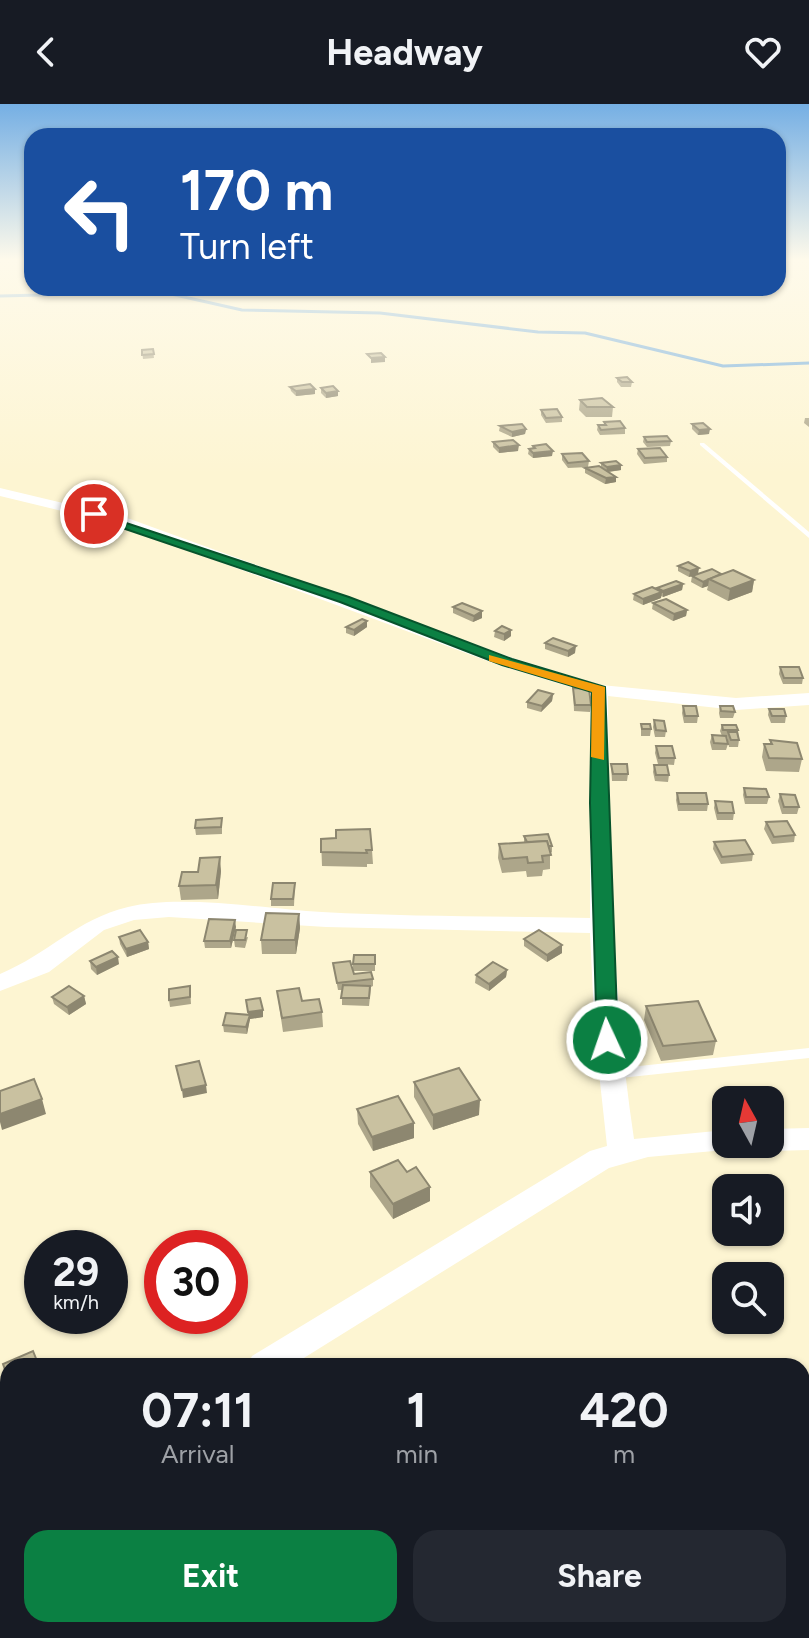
<!DOCTYPE html>
<style>
body{margin:0;font-family:Figtree,sans-serif;background:#242831;color:#f1f3f6;height:100vh;display:flex;flex-direction:column;font-size:30px;white-space:nowrap}
*{box-sizing:border-box;margin:0}
p{font-size:26px;color:#9ea1a6}
.icon{flex:none;width:44px;height:44px;fill:none;stroke:currentColor;stroke-width:2;stroke-linecap:round;stroke-linejoin:round}
.map{position:relative;flex:1;overflow:hidden}
.details{position:absolute;left:0px;top:1254px;width:810px;height:280px;display:flex;flex-direction:column;background:#171b24;border-radius:24px 24px 0 0;box-shadow:0 2px 6px #0004}
.details>*{flex:none}
.guide{position:absolute;left:24px;top:24px;width:762px;height:168px;border-radius:24px;box-shadow:0 2px 6px #0004;background:#1a4fa0;color:#fff;overflow:hidden}
.needle{width:52px;rotate:352deg}
.tools{position:absolute;left:712px;top:982px;display:grid;gap:16px}
.tools a{display:grid;place-items:center;width:72px;height:72px;border-radius:16px;background:#171b24;box-shadow:0 2px 6px #0004;font-size:40px}
.speed{position:absolute;left:24px;top:1126px;display:flex;gap:16px;font-size:40px;font-weight:700;text-align:center}
.speed>*{display:grid;place-content:center;width:104px;height:104px;border-radius:50%;background:#171b24;box-shadow:0 2px 6px #0004;line-height:1}
.speed small{font-size:20px;font-weight:400}
.speed .limit{border:12px solid #d22;background:#fff;color:#111}
.pin{position:absolute;display:grid;place-items:center;width:68px;height:68px;color:#fff;margin:-34px;border:4px solid #fff;border-radius:50%;box-shadow:0 2px 8px #0007}
.me{position:absolute;width:88px;margin:-44px;rotate:357deg;stroke-linejoin:round;filter:drop-shadow(0 0 6px #0008)}
.turn{display:flex;align-items:center;gap:28px;height:168px;padding:0 24px;font-size:36px}
.turn .icon{width:104px;height:104px;stroke-width:2.5}
.turn b{display:block;font-size:56px;line-height:68px}
.eta{display:flex;justify-content:space-evenly;align-items:center;height:136px;text-align:center}
.eta b{font-size:48px;font-weight:700;line-height:56px}
.primary-button{display:flex;gap:16px;margin-top:auto;padding:16px 24px}
.primary-button a{flex:1;height:92px;border-radius:24px;background:#0b8043;color:#fff;font-size:32px;font-weight:700;line-height:92px;text-align:center}
.primary-button a+a{background:#242831;color:#f1f3f6}
header{display:flex;justify-content:space-between;align-items:center;height:104px;padding:0 24px;background:#171b24;font-size:36px;font-weight:700}
.map>svg:first-child{display:block}
.lines{fill:none;stroke-linecap:round;stroke-linejoin:round}
.stream{stroke:#68a7de;stroke-width:3}
.service{fill:#fff;fill-rule:evenodd}
.minor{fill:#fff;fill-rule:evenodd}
.wall{fill:#ada68a}
.shaded-wall{fill:#8d8770}
.building{fill:#c9c1a0;stroke:#8d8770;stroke-width:2}
.route{fill:#0b8043;stroke:#07532c;stroke-width:2}
.slow{fill:#f59e0b}
</style>
<header><svg class="icon" aria-label="back" viewBox="0 0 24 24"><path d="M15 5l-7 7 7 7"/></svg>Headway<svg class="icon" aria-label="heart" viewBox="0 0 24 24"><path d="M12 20l-8-8c-3-5 5-10 8-4 3-6 11-1 8 4z"/></svg></header>
<div class="map">
<svg width="809" height="1534" viewBox="0 0 809 1534">
<rect width="100%" height="100%" fill="#fdf5d2"/>
<g class="lines">
<polyline class="stream" points="0,192 162,188 242,206 380,209 538,228 585,229 723,262 809,259"/>
<g class="service">
<polygon points="700,339 704,339 809,428 809,434 700,341"/>
<polygon points="809,944 809,954 611,975 606,973 604,970 606,967 611,965"/>
</g>
<g class="minor">
<path d="M0,384L130,415L513,554L601,581L736,594L809,589V601L736,606L608,592C609,741 612,888 634,1035L726,1026V1040H738L736,1045L648,1053L609,1064L291,1262H247L252,1252L590,1047L607,1042L595,932L590,829L326,823L169,813L134,816L104,826L49,868L0,887V870C48,850 77,815 128,803C180,790 266,805 322,808C411,813 501,812 590,814V589L501,562L120,421L0,392Z"/>
<polygon points="809,1024 809,1046 770,1047 758,1040 770,1040 770,1025"/>
<polygon points="8,1398 8,1435 0,1439 0,1402"/>
</g>
</g>
<g class="wall">
<polygon points="153,245 154,254 143,255 142,246"/>
<polygon points="617,274 632,278 631,283 621,283 617,278"/>
<polygon points="290,283 315,285 315,290 296,292 291,287"/>
<polygon points="321,284 338,292 326,294 321,289"/>
<polygon points="580,296 613,303 612,313 586,313 579,306"/>
<polygon points="541,306 562,313 562,318 546,319 541,311"/>
<polygon points="805,314 809,314 809,323 804,319"/>
<polygon points="604,318 625,324 625,330 600,331 597,326 598,321 604,321"/>
<polygon points="692,320 709,330 698,331 692,325"/>
<polygon points="500,322 526,325 525,330 512,333 499,327"/>
<polygon points="644,333 671,337 670,342 647,343 643,338"/>
<polygon points="493,338 518,347 499,349 493,343"/>
<polygon points="533,342 552,352 533,354 528,350 529,345 532,344"/>
<polygon points="638,345 667,353 667,358 644,360 637,350"/>
<polygon points="562,350 589,357 588,363 568,364 562,356"/>
<polygon points="601,359 621,361 621,366 609,368 616,378 605,380 585,369 585,364 601,364"/>
<polygon points="678,462 698,470 689,473 678,467"/>
<polygon points="721,470 754,476 752,488 728,497 707,486 708,482 702,484 691,478 692,472"/>
<polygon points="683,480 682,486 663,493 661,492 661,494 643,501 633,496 634,490 656,486 657,484"/>
<polygon points="653,499 687,506 686,512 673,517 652,505"/>
<polygon points="453,503 482,507 482,514 473,518 453,509"/>
<polygon points="346,523 367,523 354,532 346,529"/>
<polygon points="511,526 511,532 504,537 494,533 495,527"/>
<polygon points="545,539 575,549 568,553 545,545"/>
<polygon points="780,563 803,574 802,580 783,580 779,570"/>
<polygon points="573,584 591,601 590,608 574,607"/>
<polygon points="553,590 552,597 541,608 527,604 527,598"/>
<polygon points="683,602 698,612 697,619 684,619 682,609"/>
<polygon points="720,602 735,608 733,614 720,614 719,609"/>
<polygon points="769,605 786,612 785,619 771,619 768,611"/>
<polygon points="654,616 666,627 665,633 655,633 653,623"/>
<polygon points="641,620 651,625 650,632 641,632"/>
<polygon points="722,621 738,626 739,636 738,643 729,643 727,632 726,632 728,640 726,646 712,646 710,638 712,631 722,632 720,627"/>
<polygon points="770,636 802,655 799,668 766,667 762,653 764,640 770,640"/>
<polygon points="656,642 675,654 674,661 658,660 655,649"/>
<polygon points="611,660 628,670 627,677 612,677"/>
<polygon points="654,661 669,671 668,678 655,677 653,668"/>
<polygon points="744,684 769,693 767,700 745,700 743,691"/>
<polygon points="677,689 708,700 707,707 678,707 676,696"/>
<polygon points="780,690 799,703 797,710 782,710 778,697"/>
<polygon points="715,697 734,709 733,716 717,716 714,704"/>
<polygon points="222,714 222,730 196,731 195,724"/>
<polygon points="766,718 795,731 794,738 772,740 764,725"/>
<polygon points="524,732 552,742 552,748 550,749 550,765 543,766 542,772 527,773 526,767 502,769 498,754 499,740 524,738"/>
<polygon points="321,735 372,746 373,760 367,760 367,763 322,762"/>
<polygon points="714,738 753,750 752,757 721,760 713,745"/>
<polygon points="221,767 218,795 181,796 179,782 198,768"/>
<polygon points="295,779 294,802 271,802 271,795"/>
<polygon points="299,810 300,824 296,850 262,850 261,836"/>
<polygon points="236,823 231,844 205,844 204,837"/>
<polygon points="119,833 148,838 149,845 127,853 120,840"/>
<polygon points="248,833 245,844 235,843 234,836"/>
<polygon points="524,835 562,849 547,858 524,842"/>
<polygon points="375,851 375,867 353,867 353,860"/>
<polygon points="90,857 119,860 97,871 91,865"/>
<polygon points="333,859 354,870 373,875 373,882 371,883 369,902 342,901 342,886 338,886"/>
<polygon points="507,866 506,873 489,887 475,879 476,871"/>
<polygon points="190,882 191,900 170,903 169,896"/>
<polygon points="277,887 322,908 323,923 283,928"/>
<polygon points="84,892 86,900 69,911 54,900 52,893"/>
<polygon points="246,896 263,913 250,915 247,930 224,928 223,921 248,911"/>
<polygon points="646,902 716,937 713,951 661,957 644,916"/>
<polygon points="414,978 479,1011 433,1026 414,993"/>
<polygon points="357,1005 414,1019 414,1034 373,1047 358,1020"/>
<polygon points="370,1068 430,1097 393,1115 370,1083"/>
</g>
<g class="shaded-wall">
<polygon points="385,253 385,258 371,259 371,254"/>
<polygon points="315,285 315,290 296,292 296,287"/>
<polygon points="338,287 338,292 326,294 326,289"/>
<polygon points="526,325 525,330 512,333 512,328"/>
<polygon points="710,325 709,330 698,331 699,326"/>
<polygon points="519,341 518,347 499,349 499,344"/>
<polygon points="553,347 552,352 533,354 533,349"/>
<polygon points="621,361 621,366 606,368 607,363"/>
<polygon points="616,373 616,378 605,380 606,374"/>
<polygon points="699,464 698,470 689,473 690,467"/>
<polygon points="709,476 708,482 702,484 703,478"/>
<polygon points="754,476 752,488 728,497 730,485"/>
<polygon points="683,480 682,486 663,493 663,487"/>
<polygon points="662,488 661,494 643,501 643,495"/>
<polygon points="687,506 686,512 673,517 674,510"/>
<polygon points="482,507 482,514 473,518 474,512"/>
<polygon points="367,517 367,523 354,532 354,526"/>
<polygon points="511,526 511,532 504,537 504,530"/>
<polygon points="576,542 575,549 568,553 568,547"/>
<polygon points="553,590 552,597 541,608 542,602"/>
<polygon points="220,753 221,767 218,795 216,781"/>
<polygon points="299,810 300,824 296,850 295,836"/>
<polygon points="235,816 236,823 231,844 230,837"/>
<polygon points="148,838 149,845 127,853 126,845"/>
<polygon points="562,841 562,849 547,858 547,851"/>
<polygon points="118,853 119,860 97,871 96,863"/>
<polygon points="507,866 506,873 489,887 489,880"/>
<polygon points="84,892 86,900 69,911 67,903"/>
<polygon points="263,906 263,913 250,915 247,930 246,923 249,913 248,908"/>
<polygon points="206,981 207,989 183,994 182,986"/>
<polygon points="42,995 46,1010 2,1026 0,1018 0,1010"/>
<polygon points="480,996 479,1011 433,1026 433,1011"/>
<polygon points="414,1019 414,1034 373,1047 372,1033"/>
<polygon points="430,1083 430,1097 393,1115 393,1100"/>
</g>
<g class="building">
<polygon points="153,245 154,250 142,251 142,246"/>
<polygon points="381,249 385,253 371,254 367,250"/>
<polygon points="627,273 632,278 622,278 617,274"/>
<polygon points="310,280 315,285 296,287 290,283"/>
<polygon points="333,282 338,287 326,289 321,284"/>
<polygon points="602,294 613,303 587,303 580,296"/>
<polygon points="557,305 562,313 546,314 541,306"/>
<polygon points="620,317 625,324 601,326 598,321 606,321 604,318"/>
<polygon points="703,319 710,325 699,326 692,320"/>
<polygon points="522,320 526,325 512,328 500,322"/>
<polygon points="667,332 671,337 647,338 644,333"/>
<polygon points="513,336 519,341 499,344 493,338"/>
<polygon points="546,340 553,347 533,349 529,345 535,344 533,342"/>
<polygon points="660,344 667,353 645,354 638,345"/>
<polygon points="582,349 589,357 568,359 562,350"/>
<polygon points="616,357 621,361 607,363 601,359"/>
<polygon points="599,362 616,373 606,374 585,364"/>
<polygon points="688,458 699,464 690,467 678,462"/>
<polygon points="712,465 721,470 703,478 692,472"/>
<polygon points="733,466 754,476 730,485 709,475"/>
<polygon points="676,477 683,480 663,487 657,484"/>
<polygon points="652,483 662,488 643,495 634,490"/>
<polygon points="666,495 687,506 674,510 653,499"/>
<polygon points="462,499 482,507 474,512 453,503"/>
<polygon points="362,515 367,517 354,526 346,523"/>
<polygon points="502,522 511,526 504,530 495,527"/>
<polygon points="553,534 576,542 568,547 545,539"/>
<polygon points="780,563 799,563 803,574 784,574"/>
<polygon points="573,584 589,585 591,601 575,601"/>
<polygon points="538,586 553,590 542,602 527,598"/>
<polygon points="683,602 696,602 698,612 685,612"/>
<polygon points="720,602 733,602 735,608 721,607"/>
<polygon points="769,605 784,605 786,612 772,612"/>
<polygon points="654,616 664,617 666,627 656,626"/>
<polygon points="641,620 650,620 651,625 642,625"/>
<polygon points="722,621 736,621 738,626 723,626"/>
<polygon points="728,628 737,628 739,636 731,636"/>
<polygon points="712,631 726,632 728,640 714,639"/>
<polygon points="770,636 797,639 802,655 769,654 764,640 772,640"/>
<polygon points="656,642 672,642 675,654 659,654"/>
<polygon points="611,660 627,660 628,670 613,670"/>
<polygon points="654,661 667,661 669,671 656,671"/>
<polygon points="744,684 766,685 769,693 746,693"/>
<polygon points="677,689 706,689 708,700 679,700"/>
<polygon points="780,690 795,691 799,703 784,703"/>
<polygon points="715,697 732,698 734,709 718,709"/>
<polygon points="222,714 221,723 195,724 196,716"/>
<polygon points="787,717 795,731 774,733 766,718"/>
<polygon points="370,725 372,746 366,746 367,749 321,748 321,735 336,734 336,726"/>
<polygon points="548,730 552,742 548,742 547,737 527,738 524,732"/>
<polygon points="745,736 753,750 722,753 714,738"/>
<polygon points="547,737 551,751 542,752 543,758 528,759 527,753 503,755 499,740"/>
<polygon points="220,753 216,781 179,782 182,768 198,768 200,754"/>
<polygon points="273,779 295,779 293,795 271,795"/>
<polygon points="266,809 299,810 295,836 261,836"/>
<polygon points="209,815 235,816 230,837 204,837"/>
<polygon points="140,826 148,838 126,845 119,833"/>
<polygon points="236,826 247,826 245,836 234,836"/>
<polygon points="539,826 562,841 547,851 524,835"/>
<polygon points="112,847 118,853 96,863 90,857"/>
<polygon points="354,851 375,851 375,860 353,860"/>
<polygon points="350,857 354,870 371,868 373,875 337,879 333,859"/>
<polygon points="493,858 507,866 489,880 476,871"/>
<polygon points="343,881 370,882 369,894 341,894"/>
<polygon points="69,882 84,892 67,903 52,893"/>
<polygon points="190,882 190,893 169,896 169,885"/>
<polygon points="299,884 302,897 319,895 322,908 282,914 277,887"/>
<polygon points="260,894 263,906 248,908 246,896"/>
<polygon points="698,897 716,937 663,942 646,902"/>
<polygon points="226,909 250,911 246,923 223,921"/>
<polygon points="199,957 206,981 182,986 176,962"/>
<polygon points="459,964 480,996 433,1011 414,978"/>
<polygon points="34,975 42,995 0,1010 0,987"/>
<polygon points="398,992 414,1019 372,1033 357,1005"/>
<polygon points="398,1056 407,1068 416,1063 430,1083 393,1100 370,1068"/>
<polygon points="33,1247 39,1262 8,1262 8,1274 3,1260"/>
</g>
<linearGradient id="sky" x2="0" y2="1"><stop stop-color="#75afe4"/><stop offset="0.42" stop-color="#fefaeb"/><stop offset="1" stop-color="#fefaeb" stop-opacity="0"/></linearGradient>
<rect width="809" height="370" fill="url(#sky)"/>
<polygon class="route" points="90,407 349,493 512,555 605,583 618,936 615,941 607,943 597,936 590,699 592,588 502,561 340,498 90,413"/>
<polygon class="slow" points="489,551 605,583 604,656 591,653 592,588 489,557"/>
</svg>
<div class="tools">
<a><svg class="needle" viewBox="-14 -14 28 28"><path d="M0-13l5 13h-10z" fill="#e53935"/><path d="M0 13l5-13h-10z" fill="#9ea1a6"/></svg></a>
<a><svg class="icon" aria-label="sound" viewBox="0 0 24 24"><path d="M4 9h4l5-4v14l-5-4H4zM17 9q2 3 0 6"/></svg></a>
<a><svg class="icon" aria-label="search" viewBox="0 0 24 24"><circle cx="10" cy="10" r="6"/><path d="M15 15l6 6"/></svg></a>
</div>
<div class="speed"><div>29<small>km/h</small></div><div class="limit">30</div></div>
<div class="pin" style="left:94px;top:410px;background:#d93025"><svg class="icon" aria-label="arrive" viewBox="0 0 24 24"><path d="M6 21V4h12l-3 4 3 4H6"/></svg></div>
<svg class="me" style="left:607px;top:936px" viewBox="-20 -20 40 40"><circle r="17" fill="#0b8043" stroke="#fff" stroke-width="3"/><path d="M0-11L8 9 0 5-8 9z" fill="#fff"/></svg>
<div class="guide">
<div class="turn"><svg class="icon" aria-label="left" viewBox="0 0 24 24"><path d="M17 20v-9H6M10 6l-5 5 5 5"/></svg><div><b>170 m</b>Turn left</div></div>
</div>
<section class="details">
<div class="eta">
<div><b>07:11</b><p>Arrival</p></div>
<div><b>1</b><p>min</p></div>
<div><b>420</b><p>m</p></div>
</div>
<div class="primary-button"><a>Exit</a><a>Share</a></div>
</section>
</div>
